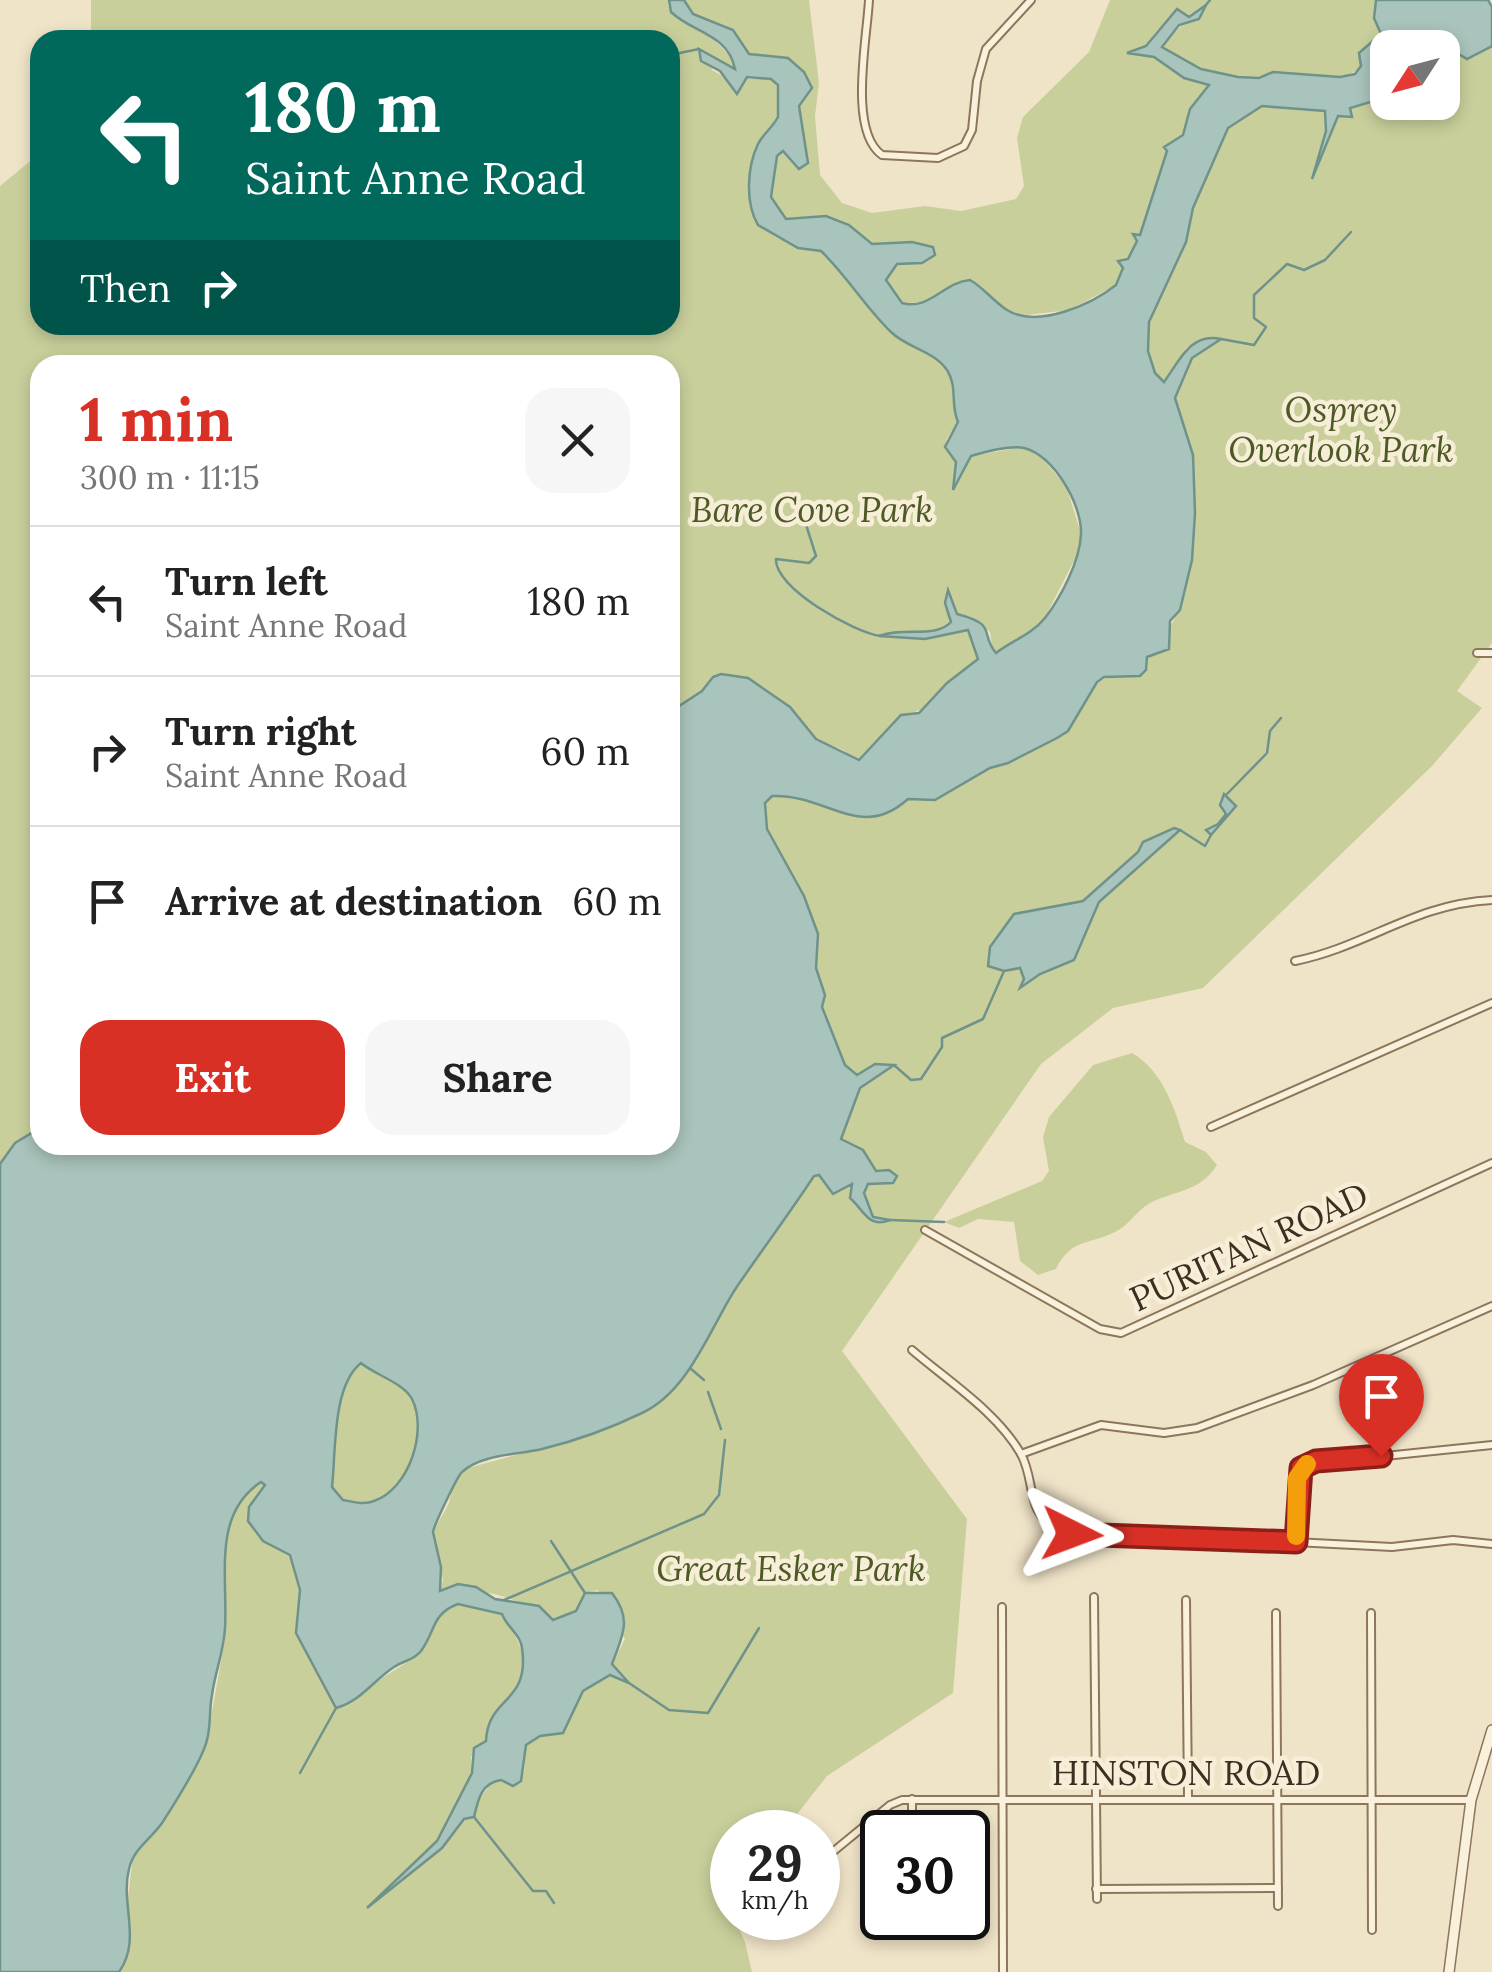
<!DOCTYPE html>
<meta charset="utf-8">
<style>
body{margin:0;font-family:Lora,serif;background:#f6f6f6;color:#222;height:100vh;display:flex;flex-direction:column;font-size:38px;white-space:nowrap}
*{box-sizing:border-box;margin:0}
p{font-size:32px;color:#767676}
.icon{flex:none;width:55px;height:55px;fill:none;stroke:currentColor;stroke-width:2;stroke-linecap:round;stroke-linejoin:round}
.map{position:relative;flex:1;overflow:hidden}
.drawer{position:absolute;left:30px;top:355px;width:650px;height:800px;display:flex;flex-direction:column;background:#fff;border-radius:30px;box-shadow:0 5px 15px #0003}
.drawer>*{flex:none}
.guide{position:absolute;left:30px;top:30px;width:650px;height:305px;border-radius:30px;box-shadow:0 5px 15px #0003;background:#00695c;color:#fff;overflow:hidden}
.needle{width:65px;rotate:234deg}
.controls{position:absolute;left:1370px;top:30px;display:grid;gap:20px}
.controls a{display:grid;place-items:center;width:90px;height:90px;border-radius:20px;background:#fff;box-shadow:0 5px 15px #0003;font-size:50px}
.speed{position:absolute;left:710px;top:1810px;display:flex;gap:20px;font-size:50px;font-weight:700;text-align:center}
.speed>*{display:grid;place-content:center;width:130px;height:130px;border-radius:50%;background:#fff;box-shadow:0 5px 15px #0003;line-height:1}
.speed small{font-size:25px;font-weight:400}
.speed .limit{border:5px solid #111;border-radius:15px;background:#fff;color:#111}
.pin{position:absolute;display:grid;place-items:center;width:85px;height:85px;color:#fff;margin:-102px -42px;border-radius:50% 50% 50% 0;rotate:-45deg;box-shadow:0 0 10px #0007}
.pin .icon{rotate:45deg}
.me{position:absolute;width:110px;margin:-55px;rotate:93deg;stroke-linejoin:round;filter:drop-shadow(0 0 8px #0008)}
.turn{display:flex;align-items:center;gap:35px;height:210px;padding:0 50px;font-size:45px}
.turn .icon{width:130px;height:130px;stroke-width:2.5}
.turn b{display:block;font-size:70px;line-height:85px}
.then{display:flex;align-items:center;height:95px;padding:0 50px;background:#0003;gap:20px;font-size:38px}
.round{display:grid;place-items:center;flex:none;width:105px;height:105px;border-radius:30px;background:#f6f6f6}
.summary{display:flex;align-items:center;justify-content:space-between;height:170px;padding:0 50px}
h1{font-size:60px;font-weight:700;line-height:75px;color:#d93025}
.primary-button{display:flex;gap:20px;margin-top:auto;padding:20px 50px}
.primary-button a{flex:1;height:115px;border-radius:30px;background:#d93025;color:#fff;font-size:40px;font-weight:700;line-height:115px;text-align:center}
.primary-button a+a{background:#f6f6f6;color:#222}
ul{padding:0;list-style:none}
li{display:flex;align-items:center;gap:30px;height:150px;padding:0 50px;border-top:2px solid #e0e0e0}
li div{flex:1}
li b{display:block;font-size:38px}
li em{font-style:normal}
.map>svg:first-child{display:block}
.green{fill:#c9cf9b}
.water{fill:#a9c4bc;stroke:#6f938a;stroke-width:2.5;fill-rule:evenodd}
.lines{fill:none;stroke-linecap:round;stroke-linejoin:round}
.stream{stroke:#6f938a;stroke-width:2.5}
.minor-casing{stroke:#8d765c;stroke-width:10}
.tertiary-casing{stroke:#8d765c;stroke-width:12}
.minor{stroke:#faf1dc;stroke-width:6}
.tertiary{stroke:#faf1dc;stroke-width:9}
.route-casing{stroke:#8d1f18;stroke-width:25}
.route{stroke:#d93025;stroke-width:18}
.slow{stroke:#f59e0b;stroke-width:18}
.labels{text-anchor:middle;stroke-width:9;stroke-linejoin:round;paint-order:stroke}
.park-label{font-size:35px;font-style:italic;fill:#4d5a26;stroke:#f7eed8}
.street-label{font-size:35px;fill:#3d2e20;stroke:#f7eed8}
</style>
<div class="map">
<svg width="1492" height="1972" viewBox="0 0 1492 1972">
<rect width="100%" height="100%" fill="#f0e4c8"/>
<g class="green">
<path d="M91,0H669L668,5C695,29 714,33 736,65L733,71L724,62L710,59L712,70L726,78L771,79L778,85V117C773,127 764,133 759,141C753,152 753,167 751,180C744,234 779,240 821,251C846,276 865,306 891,332C906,348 934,350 947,370C958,387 950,404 958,422L946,440L956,463L954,486L971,456L1022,447L1042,458L1066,486L1081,533L1077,555L1043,621L1027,637L993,653L990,632L972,617L957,615L948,591L951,622L945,628L884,636L925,639L968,630L979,659L926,708L906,715L865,756L852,760C844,745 832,749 819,740C774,709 778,680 713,677L702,691L670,712V365H40V1128L15,1143L0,1164V186L40,153V325H670V40H91Z"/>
<path d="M684,0H809L819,83L815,116L820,175L842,203L872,213L925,206L961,211L1016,199L1024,186L1017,138L1023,117L1089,52L1110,0H1376L1374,18L1381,34L1359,53L1362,66C1343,87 1294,73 1268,73C1241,88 1185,64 1161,47L1193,13L1157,30L1146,46L1129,53L1154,57L1184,78L1210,84L1190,109L1183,135L1169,146L1140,236L1116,285L1069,310L1027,315L1009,311L993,299L955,284L929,302L902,303L888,286L886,280L897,264H915L935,255L912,242L872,244L849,225L815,217L786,220L771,197L777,156L783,151L791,158L807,153L799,105L812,87L794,62L749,54L727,26L693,14Z"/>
<path d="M1492,46V643L1457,691L1482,708L1432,766L1203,988L1113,1008L1041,1064L842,1351L967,1519L953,1693L827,1776L783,1832H732V1880L720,1886L745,1942L752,1972H119L133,1856L206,1745L225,1639L224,1568L229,1530L237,1500L261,1482L266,1485L254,1499L279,1548L290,1555L300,1590L296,1632L336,1707L409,1661L429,1635L433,1619L458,1604L502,1614C560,1700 489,1682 486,1741L471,1757L472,1773L437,1841L383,1894L442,1848L493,1781L524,1772L526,1745L584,1691L610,1675L628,1681L612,1664L625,1639L598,1590L585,1593L576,1611L553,1620C525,1599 474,1585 440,1591L443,1580L433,1532L449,1503L454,1481L468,1468L582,1437L640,1414L669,1392L697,1359L711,1326L814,1176L819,1175L823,1182L852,1183L850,1198L866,1218L886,1219L873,1217L863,1193L868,1184L879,1185C871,1148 861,1158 840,1139L860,1088L893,1065L875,1064L857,1075L845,1065L822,1007L825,995L816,968L818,934L804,896L767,829L765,802L772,796C828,794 861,842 908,799L935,800L990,768L1008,763L1057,738L1068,731L1097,682L1145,662L1170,628L1185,595L1195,513L1193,455L1175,398L1192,358L1220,340L1210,337L1186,348L1178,368L1164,382L1155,373L1148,351L1150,322L1186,242L1193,208L1228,127L1262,106L1325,111L1326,131L1313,176L1338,116L1351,117L1350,108L1387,97L1388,102H1442L1443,62L1457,53L1468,58Z"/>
<path d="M1132,1053C1163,1071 1175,1109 1185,1142L1206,1152L1217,1165C1200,1192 1176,1190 1150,1203C1136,1211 1128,1227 1113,1233C1087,1245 1071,1239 1056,1269L1038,1275L1020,1261L1014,1222L978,1219L959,1228L944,1222L1042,1181L1049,1171L1043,1137L1049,1117L1093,1065Z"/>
<path d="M361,1362C375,1375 403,1382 412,1399C428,1431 409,1489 375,1501C364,1505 353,1502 343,1500L332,1487C336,1451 332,1388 361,1362Z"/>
</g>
<g class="water">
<path d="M669,0H684L693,14L733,30L749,54L788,58L804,72L812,88L799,106L808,163L799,169L783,151L777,156L771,197L786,219L826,216L849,225L872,244L912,242L933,247L935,255L922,263L897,264L886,280L902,303C929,311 944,282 970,280C984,288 993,301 1007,310C1038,329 1092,304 1116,285L1123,268L1118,261L1128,259L1137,241L1133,234L1140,235L1167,151L1164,147L1183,135L1190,109L1209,85L1184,78L1154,57L1127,53L1146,46L1177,9L1189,17L1206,5L1199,19L1179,25L1162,47L1201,69L1238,77L1259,78L1273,72L1340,77L1355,74L1361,66L1359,53L1381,34L1374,18L1376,0H1488L1492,7V46L1467,59L1457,53L1443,62L1442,48H1388L1387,97L1350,108L1352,117L1338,116L1312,179L1326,131L1325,111L1262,106L1228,128L1193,208L1186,242L1149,322L1148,351L1155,373L1164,382C1179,362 1190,332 1221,339L1192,358L1175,398L1193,455L1195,513L1192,560L1180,610L1170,621L1169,649L1147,657L1146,670L1140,676L1104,677L1097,682L1068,731L1057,738L1008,763L990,768L935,800L908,799C860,842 828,794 772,796L765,803L767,829L804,896L818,934L816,968L825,995L822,1007L845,1065L857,1075L875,1064L894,1065L860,1088L841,1139L863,1150L876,1171L889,1170L897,1176L893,1183L868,1184L864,1193L873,1217L890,1220C868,1229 864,1210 850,1198L852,1184L833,1194L819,1175L814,1176C789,1214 762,1250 736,1288C709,1330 689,1391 642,1413C611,1428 575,1441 542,1449C517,1455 482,1454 462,1472C458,1475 434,1525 433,1532L441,1567L440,1591L458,1584L476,1587L495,1599L539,1606L553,1620L576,1611L585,1593H612C633,1620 622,1636 612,1664L629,1683L610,1675L583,1691L563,1733L540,1736L526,1745L521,1781L513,1786L501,1780C481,1783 478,1800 474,1817L464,1819L442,1848L367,1908L437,1841L472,1773L474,1748L486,1741C488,1695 530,1705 522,1648C521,1635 506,1626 502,1614L458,1604C431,1614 436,1631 421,1651C413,1661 404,1660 394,1667C375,1679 360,1702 336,1708L296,1633L300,1590L290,1555L263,1541L248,1521L249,1507L265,1485L261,1482C212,1514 228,1576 225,1628C224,1651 215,1672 212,1695C209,1710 211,1725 207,1740C202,1761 176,1801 164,1820C153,1838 134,1847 129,1869C120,1903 142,1940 119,1972H0V1164L15,1143L40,1128V1145H670V712L702,691L713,677L721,674L748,678L790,707L816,739L859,760L901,715L919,713L947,683L978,659L968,630L925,639L879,636C904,626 935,639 951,622L945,603L948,590L957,614C999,625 979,633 996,653C1013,640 1031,635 1045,618C1061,597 1080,561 1081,534C1082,504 1054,456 1024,448C1009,445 985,452 971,456L953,490L956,462L945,447L958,422C950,404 958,387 947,370C933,350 907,348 891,332C865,307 847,276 821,251L798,248L758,225C745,203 747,167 758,144C763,134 773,127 778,117V85L771,79L747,77L737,94L720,71L701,61L699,49L735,69C728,34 693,33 671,12ZM361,1363C375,1375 404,1383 412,1399C428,1431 409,1489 374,1501C364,1505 353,1502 343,1500L332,1487C336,1452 332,1386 361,1363Z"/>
<polygon points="1224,794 1236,806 1211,835 1206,830 1218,824 1226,814 1220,805"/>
<polygon points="1174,828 1180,830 1099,902 1074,960 1040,974 1020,988 1024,979 1020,968 1004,971 988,966 990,947 1014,914 1083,901 1138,852 1143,842"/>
</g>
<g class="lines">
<g class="stream">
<polyline points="1206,5 1210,0"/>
<polyline points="670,55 699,49"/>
<polyline points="1221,339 1254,345 1266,327 1254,318 1254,295 1287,264 1304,270 1325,260 1351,232"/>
<path d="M801,509L816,556L809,563L776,559C774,588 855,633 881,636"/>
<polyline points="1227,794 1267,753 1270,731 1281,718"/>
<polyline points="1180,830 1205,846 1211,835"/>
<polyline points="894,1065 911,1080 921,1079 942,1047 942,1038 983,1019 1004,971"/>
<polyline points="890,1220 944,1222"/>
<polyline points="691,1369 704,1380"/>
<polyline points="708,1392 721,1429"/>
<polyline points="551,1541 585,1593"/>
<polyline points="504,1600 704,1514 719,1495 725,1440"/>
<polyline points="629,1683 669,1710 708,1713 759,1628"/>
<polyline points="300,1773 336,1708"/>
<polyline points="474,1817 533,1891 546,1891 554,1903"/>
</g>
<g class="minor-casing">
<g id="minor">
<path d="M869,0C867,39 848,131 882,155L938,158L964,146L972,130L977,81L986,49L1031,0"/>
<polyline points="1477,653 1492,653"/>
<path d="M1295,961C1368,946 1414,904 1492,900"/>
<polyline points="1211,1127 1492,1003"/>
<polyline points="925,1230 1100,1329 1121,1333 1492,1163"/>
<path d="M912,1350C948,1381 997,1412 1021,1454C1036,1482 1025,1510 1056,1530L1392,1547L1453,1540L1492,1544"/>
<polyline points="1021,1454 1101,1425 1164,1433 1197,1428 1313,1385 1492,1306"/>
<polyline points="1296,1542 1297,1478 1307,1464 1492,1445"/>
<polyline points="1094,1597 1097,1899"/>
<polyline points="1186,1600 1188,1797"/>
<polyline points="1002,1607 1003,1972"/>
<polyline points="1276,1613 1278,1906"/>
<polyline points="1371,1613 1372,1930"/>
<polyline points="912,1832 912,1799"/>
<polyline points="818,1864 890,1805 902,1800 1471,1800"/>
<polyline points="1096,1889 1278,1888"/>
</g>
</g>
<g class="tertiary-casing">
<polyline id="tertiary" points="1449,1972 1471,1800 1492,1730"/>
</g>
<use href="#minor" class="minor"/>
<use href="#tertiary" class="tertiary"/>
</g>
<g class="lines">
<g class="route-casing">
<polyline id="route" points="1072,1534 1296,1542 1301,1468 1316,1461 1381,1456"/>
</g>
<use href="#route" class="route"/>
<polyline class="slow" points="1296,1536 1297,1478 1307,1464"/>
</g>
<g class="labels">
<g class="park-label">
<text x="1341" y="422">Osprey<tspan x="1341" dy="40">Overlook Park</tspan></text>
<text x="812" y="522">Bare Cove Park</text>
<text x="791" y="1581">Great Esker Park</text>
</g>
<g class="street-label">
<text transform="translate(1249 1247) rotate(-25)" y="12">PURITAN ROAD</text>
<text x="1186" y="1785">HINSTON ROAD</text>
</g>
</g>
</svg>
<div class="controls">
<a><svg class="needle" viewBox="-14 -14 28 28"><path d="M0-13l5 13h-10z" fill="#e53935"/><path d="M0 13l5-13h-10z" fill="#767676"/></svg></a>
</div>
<div class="speed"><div>29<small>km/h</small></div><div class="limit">30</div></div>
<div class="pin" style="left:1381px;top:1456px;background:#d93025"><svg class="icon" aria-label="arrive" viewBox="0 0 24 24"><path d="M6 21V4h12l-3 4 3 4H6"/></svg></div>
<svg class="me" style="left:1072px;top:1534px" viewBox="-20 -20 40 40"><path d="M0-17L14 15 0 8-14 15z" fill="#d93025" stroke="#fff" stroke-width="4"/></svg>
<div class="guide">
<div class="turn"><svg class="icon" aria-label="left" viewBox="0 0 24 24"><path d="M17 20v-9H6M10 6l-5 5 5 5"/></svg><div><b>180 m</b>Saint Anne Road</div></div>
<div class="then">Then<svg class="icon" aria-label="right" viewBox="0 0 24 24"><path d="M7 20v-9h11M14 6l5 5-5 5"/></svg></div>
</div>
<section class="drawer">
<div class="summary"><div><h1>1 min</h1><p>300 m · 11:15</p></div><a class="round"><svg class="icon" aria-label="close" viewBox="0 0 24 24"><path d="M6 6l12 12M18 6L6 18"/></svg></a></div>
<ul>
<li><svg class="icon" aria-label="left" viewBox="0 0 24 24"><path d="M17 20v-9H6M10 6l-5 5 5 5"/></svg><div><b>Turn left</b><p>Saint Anne Road</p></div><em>180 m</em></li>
<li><svg class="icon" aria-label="right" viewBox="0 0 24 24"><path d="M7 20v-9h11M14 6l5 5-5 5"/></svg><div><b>Turn right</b><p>Saint Anne Road</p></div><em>60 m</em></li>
<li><svg class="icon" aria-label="arrive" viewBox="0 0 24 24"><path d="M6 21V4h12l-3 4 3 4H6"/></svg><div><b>Arrive at destination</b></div><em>60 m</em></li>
</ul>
<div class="primary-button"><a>Exit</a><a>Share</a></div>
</section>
</div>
